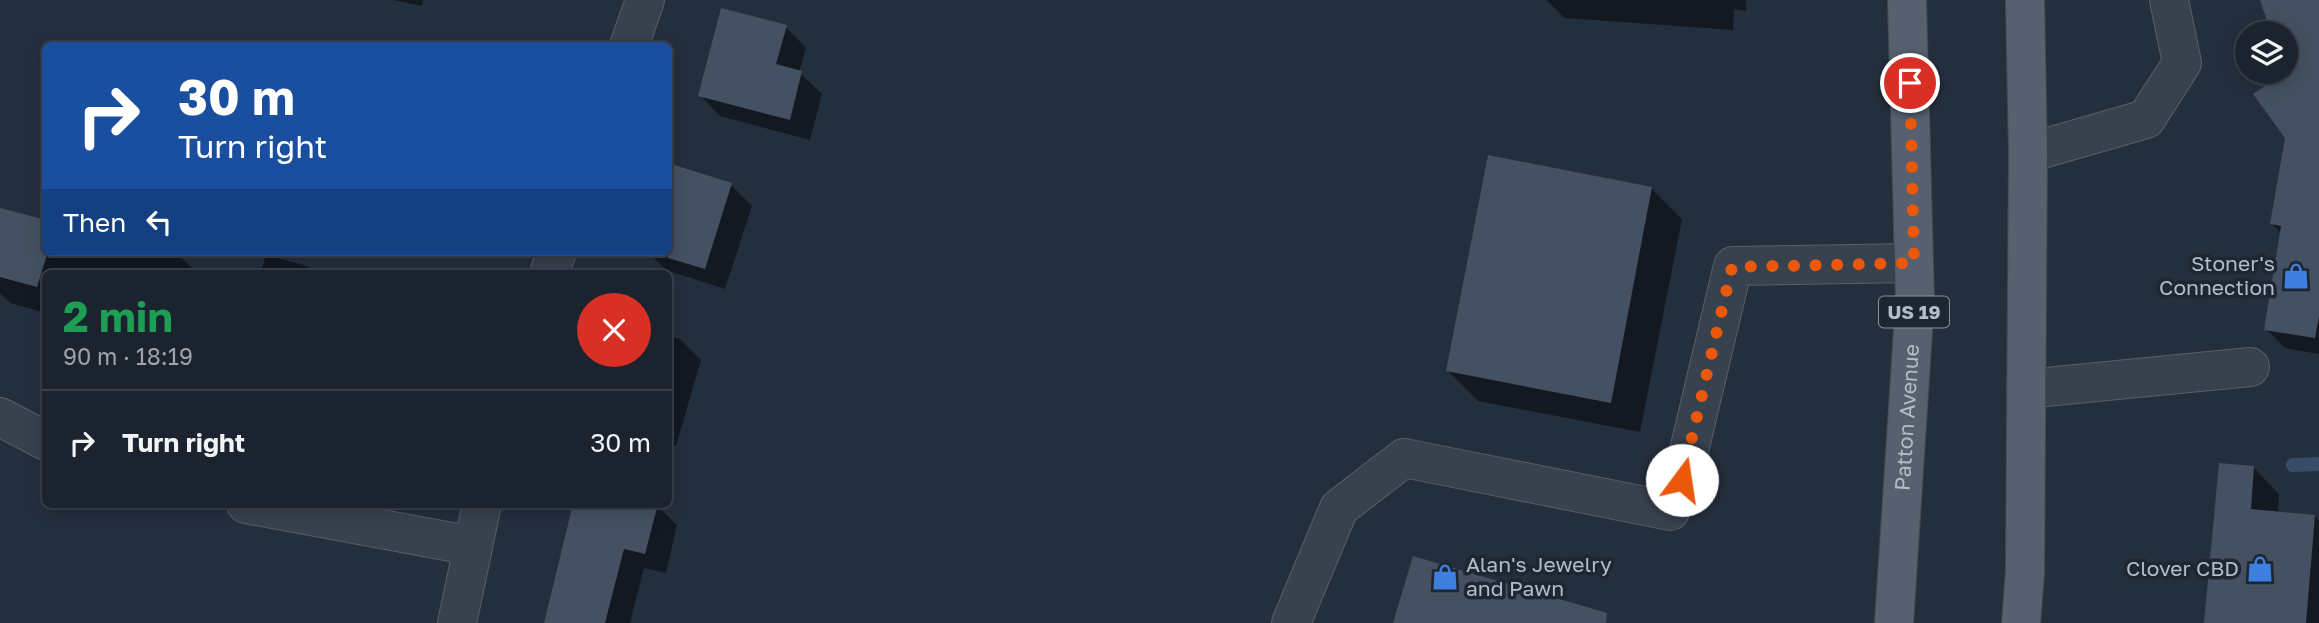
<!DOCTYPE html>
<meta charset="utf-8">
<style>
body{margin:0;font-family:"Golos Text",sans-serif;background:#282f3a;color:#f1f3f6;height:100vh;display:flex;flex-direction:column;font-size:26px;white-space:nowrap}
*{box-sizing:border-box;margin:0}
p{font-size:23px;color:#a0a4aa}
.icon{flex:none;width:38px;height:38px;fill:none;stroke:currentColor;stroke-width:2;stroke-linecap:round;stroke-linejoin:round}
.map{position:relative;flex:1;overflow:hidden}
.side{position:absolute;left:42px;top:270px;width:630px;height:238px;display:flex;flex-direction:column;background:#1b232e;border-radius:10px;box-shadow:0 4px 18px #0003,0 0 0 2px #39404a}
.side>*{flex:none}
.top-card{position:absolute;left:42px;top:42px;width:630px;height:214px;border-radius:10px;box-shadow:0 4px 18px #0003,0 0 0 2px #39404a;background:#1a4fa0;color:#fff;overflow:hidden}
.fabs{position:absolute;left:2235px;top:21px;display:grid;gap:14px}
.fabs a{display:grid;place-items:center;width:63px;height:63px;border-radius:50%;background:#1b232e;box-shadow:0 4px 18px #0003,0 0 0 2px #39404a;font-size:35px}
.pin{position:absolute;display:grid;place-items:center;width:60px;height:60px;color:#fff;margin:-30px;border:4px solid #fff;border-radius:50%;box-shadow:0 2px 7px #0007}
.me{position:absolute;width:77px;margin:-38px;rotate:14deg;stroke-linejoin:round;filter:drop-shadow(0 0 5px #0008)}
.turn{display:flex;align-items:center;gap:24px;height:147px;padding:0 21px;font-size:32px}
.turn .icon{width:91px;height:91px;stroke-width:2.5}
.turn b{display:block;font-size:49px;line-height:60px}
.then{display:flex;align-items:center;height:66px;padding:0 21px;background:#0003;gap:14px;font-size:26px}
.round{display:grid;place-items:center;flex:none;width:74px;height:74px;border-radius:37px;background:#282f3a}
.overview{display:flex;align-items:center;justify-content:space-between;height:119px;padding:0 21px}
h1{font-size:42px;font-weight:700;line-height:52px;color:#1e9e55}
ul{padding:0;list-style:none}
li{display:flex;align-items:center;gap:21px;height:105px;padding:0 21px;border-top:2px solid #39404a}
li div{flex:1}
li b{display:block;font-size:26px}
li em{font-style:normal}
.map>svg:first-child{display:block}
.shadow{fill:#0007}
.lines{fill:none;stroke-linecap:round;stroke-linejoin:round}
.stream{stroke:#394c67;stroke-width:14}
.building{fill:#455162}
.minor-casing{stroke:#565f6c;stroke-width:40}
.major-casing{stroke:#414a57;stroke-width:40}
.minor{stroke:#38414e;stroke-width:38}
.major{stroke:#56606e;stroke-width:38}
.route{stroke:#ea580c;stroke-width:12;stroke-dasharray:0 21.6}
.labels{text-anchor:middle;stroke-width:7;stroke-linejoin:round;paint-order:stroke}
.shield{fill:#1d2633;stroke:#878f9c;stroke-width:2}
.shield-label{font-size:19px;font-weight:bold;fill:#b4bcc9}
.poi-label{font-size:21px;fill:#b4bcc9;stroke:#1d2633;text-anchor:end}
.street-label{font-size:21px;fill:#b4bcc9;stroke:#1d2633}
</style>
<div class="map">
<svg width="2319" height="623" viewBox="0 0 2319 623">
<rect width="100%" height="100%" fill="#242f3e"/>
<g class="shadow">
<polygon points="393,0 423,0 422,6"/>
<polygon points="1546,0 1746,0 1746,11 1734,9 1733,30 1565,18"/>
<polygon points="786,27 806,48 799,72 822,94 810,140 720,116 700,95"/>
<polygon points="2319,83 2319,354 2285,348 2266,329 2282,234 2272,224"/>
<polygon points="731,185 752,206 725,289 666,270 648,252 668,252"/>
<polygon points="1652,189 1682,219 1640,432 1478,401 1448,371"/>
<polygon points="0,210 46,252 175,252 197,273 46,273 46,313 10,303 0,293"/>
<polygon points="266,255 307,266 314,273 253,273 254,269 261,271"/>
<polygon points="668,336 680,339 701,360 676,446 668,444"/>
<polygon points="2254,468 2279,494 2278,513 2315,516 2319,521 2319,623 2206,623"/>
<polygon points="575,504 655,504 677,525 666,573 644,568 630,623 546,623"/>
</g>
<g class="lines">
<polyline class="stream" points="2293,465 2319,464"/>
</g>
<g class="building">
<polygon points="2260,0 2319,0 2319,316 2315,338 2264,330 2281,226 2270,224 2285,138 2253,94 2286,72 2286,33 2271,33"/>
<polygon points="721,8 787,25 776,64 802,71 790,120 698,96"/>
<polygon points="1488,155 1652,187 1611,403 1446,371"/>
<polygon points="668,163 732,183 705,269 668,258"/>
<polygon points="0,208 46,220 46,258 37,287 0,277"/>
<polygon points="2219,463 2254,466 2251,509 2315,515 2306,623 2204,623"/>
<polygon points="573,504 658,504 645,554 624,549 605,623 544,623"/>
<polygon points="1413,556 1607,613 1606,623 1393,623"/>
</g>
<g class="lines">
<g class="minor-casing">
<g id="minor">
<polyline points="629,46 645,0"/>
<polyline points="2028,153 2146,119 2182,63 2169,0"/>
<polyline points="549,273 557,252"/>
<polyline points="2026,389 2250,367"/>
<polyline points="0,417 46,441"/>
<polyline points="246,504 473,546"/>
<polyline points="457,623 482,504"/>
<polyline points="1291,623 1339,508 1404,458 1670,511 1682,480 1733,266 1914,263"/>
</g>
</g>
<g class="major-casing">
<g id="major">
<path id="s1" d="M1894,623L1915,300L1907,0"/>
<polyline points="2021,623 2025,572 2028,153 2025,0"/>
</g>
</g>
<use href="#minor" class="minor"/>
<use href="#major" class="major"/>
</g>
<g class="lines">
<polyline class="route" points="1682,480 1732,267 1914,263 1910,83"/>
</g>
<defs>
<g id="shop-bare" transform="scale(2.1)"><path d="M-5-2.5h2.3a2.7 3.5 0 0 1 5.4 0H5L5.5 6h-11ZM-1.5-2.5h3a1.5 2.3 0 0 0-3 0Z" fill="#3f7fe0" stroke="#1d2633" stroke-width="2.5" paint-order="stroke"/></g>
</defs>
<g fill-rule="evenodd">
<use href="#shop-bare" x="2296" y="276"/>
<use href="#shop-bare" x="2260" y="569"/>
<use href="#shop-bare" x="1445" y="577"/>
</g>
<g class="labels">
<rect class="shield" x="1879" y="296.5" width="70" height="31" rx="5"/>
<g class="shield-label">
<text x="1914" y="319">US 19</text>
</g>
<g class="poi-label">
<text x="2275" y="271">Stoner's<tspan x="2275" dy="24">Connection</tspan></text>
<text x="1466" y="572" text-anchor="start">Alan's Jewelry<tspan x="1466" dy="24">and Pawn</tspan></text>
<text x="2239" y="576">Clover CBD</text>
</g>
<g class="street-label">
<text dy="7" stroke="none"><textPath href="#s1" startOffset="206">Patton Avenue</textPath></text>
</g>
</g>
</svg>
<div class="fabs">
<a><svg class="icon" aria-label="layers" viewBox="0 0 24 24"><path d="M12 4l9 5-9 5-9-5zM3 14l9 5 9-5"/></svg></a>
</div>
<div class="pin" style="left:1910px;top:83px;background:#d93025"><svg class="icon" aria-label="arrive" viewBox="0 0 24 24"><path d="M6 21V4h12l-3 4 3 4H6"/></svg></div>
<svg class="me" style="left:1682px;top:480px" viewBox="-20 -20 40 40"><circle r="19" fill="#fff"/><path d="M0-13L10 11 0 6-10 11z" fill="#ea580c"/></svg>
<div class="top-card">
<div class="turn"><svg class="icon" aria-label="right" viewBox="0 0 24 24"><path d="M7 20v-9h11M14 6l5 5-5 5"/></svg><div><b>30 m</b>Turn right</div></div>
<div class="then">Then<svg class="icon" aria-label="left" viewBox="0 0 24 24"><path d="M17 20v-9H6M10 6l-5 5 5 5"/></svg></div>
</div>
<section class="side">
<div class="overview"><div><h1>2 min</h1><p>90 m · 18:19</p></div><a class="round" style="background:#d93025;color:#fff"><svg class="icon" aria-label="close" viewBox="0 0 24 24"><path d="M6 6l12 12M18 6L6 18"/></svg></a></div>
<ul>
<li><svg class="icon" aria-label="right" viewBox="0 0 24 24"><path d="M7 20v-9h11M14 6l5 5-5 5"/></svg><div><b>Turn right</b></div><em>30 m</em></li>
</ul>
</section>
</div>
